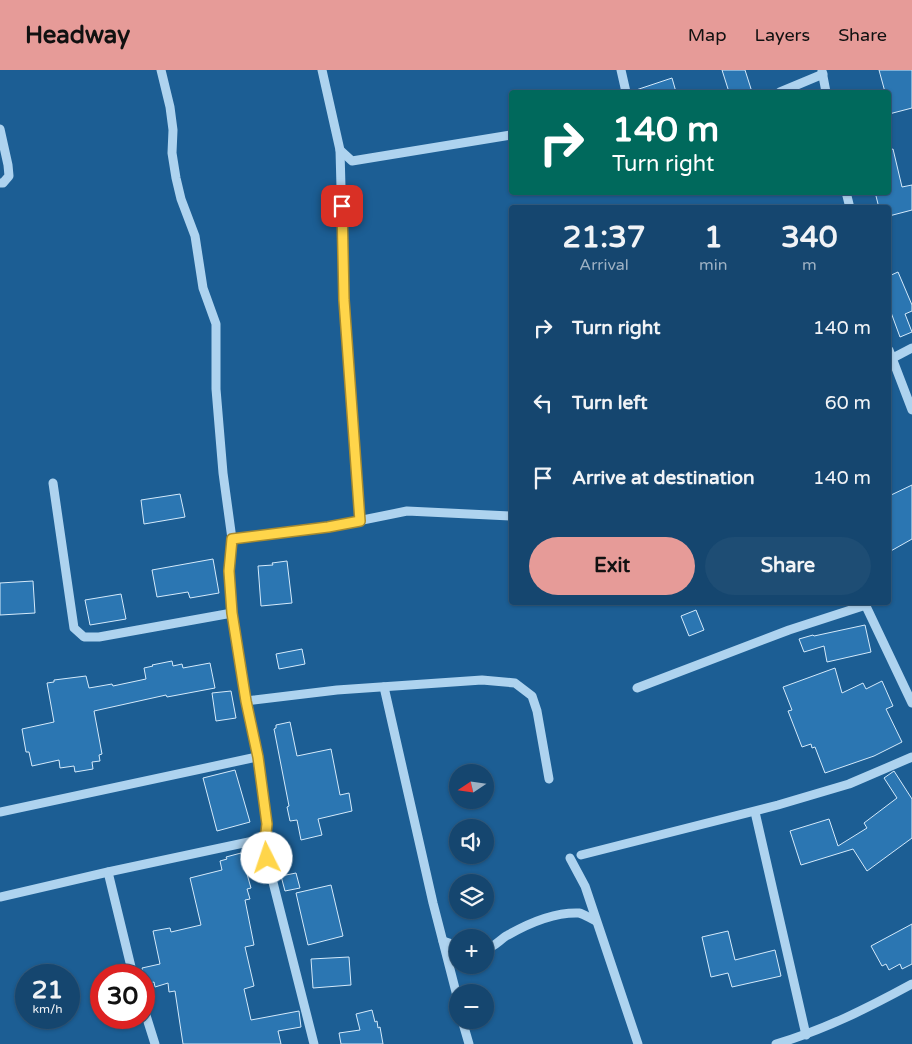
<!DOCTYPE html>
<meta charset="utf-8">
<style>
body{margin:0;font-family:"Varela Round",sans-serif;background:#1e4d74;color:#f1f3f6;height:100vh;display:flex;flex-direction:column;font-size:19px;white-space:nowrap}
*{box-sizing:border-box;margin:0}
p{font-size:16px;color:#9db1c3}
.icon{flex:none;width:28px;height:28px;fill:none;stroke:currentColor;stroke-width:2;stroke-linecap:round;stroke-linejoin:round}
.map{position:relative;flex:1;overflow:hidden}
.sheet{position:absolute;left:509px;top:135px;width:382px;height:400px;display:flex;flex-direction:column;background:#15466f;border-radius:5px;box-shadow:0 1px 4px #0004,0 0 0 1px #345e82}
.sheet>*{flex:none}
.hud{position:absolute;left:509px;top:20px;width:382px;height:105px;border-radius:5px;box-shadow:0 1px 4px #0004,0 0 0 1px #345e82;background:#00695c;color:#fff;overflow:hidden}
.needle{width:32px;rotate:257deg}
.fabs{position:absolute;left:449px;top:694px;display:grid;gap:10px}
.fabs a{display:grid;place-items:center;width:45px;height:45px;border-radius:50%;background:#15466f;box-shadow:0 1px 4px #0004,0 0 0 1px #345e82;font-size:25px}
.speed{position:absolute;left:15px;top:894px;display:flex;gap:10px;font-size:25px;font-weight:700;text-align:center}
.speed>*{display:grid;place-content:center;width:65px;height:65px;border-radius:50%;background:#15466f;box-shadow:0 1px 4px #0004,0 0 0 1px #345e82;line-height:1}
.speed small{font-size:12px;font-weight:400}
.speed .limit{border:8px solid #d22;background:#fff;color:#111}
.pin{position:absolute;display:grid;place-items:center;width:42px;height:42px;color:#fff;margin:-21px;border-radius:10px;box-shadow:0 2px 8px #0006}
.me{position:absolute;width:55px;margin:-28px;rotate:356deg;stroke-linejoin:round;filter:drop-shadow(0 0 4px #0008)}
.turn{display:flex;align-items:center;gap:18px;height:105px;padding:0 20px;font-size:22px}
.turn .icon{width:65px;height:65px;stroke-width:2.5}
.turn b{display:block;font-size:35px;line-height:42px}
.eta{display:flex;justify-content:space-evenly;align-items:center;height:85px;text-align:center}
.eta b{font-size:30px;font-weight:700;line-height:35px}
.action{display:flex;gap:10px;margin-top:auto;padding:10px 20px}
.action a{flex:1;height:58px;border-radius:30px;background:#e69b98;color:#111;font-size:20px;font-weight:700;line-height:58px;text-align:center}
.action a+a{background:#1e4d74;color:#f1f3f6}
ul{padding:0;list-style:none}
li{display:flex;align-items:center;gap:15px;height:75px;padding:0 20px}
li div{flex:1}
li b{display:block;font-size:19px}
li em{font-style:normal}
header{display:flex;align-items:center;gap:30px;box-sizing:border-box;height:70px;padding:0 25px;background:#e69b98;color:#111}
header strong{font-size:24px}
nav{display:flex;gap:28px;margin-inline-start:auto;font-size:18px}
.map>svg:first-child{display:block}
.building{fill:#2b76b2;stroke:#d4eafb}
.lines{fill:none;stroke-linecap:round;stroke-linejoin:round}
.minor{stroke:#aed3ef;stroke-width:9}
.route-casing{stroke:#a68a30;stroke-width:12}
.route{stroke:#ffd54a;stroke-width:9}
</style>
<header>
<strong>Headway</strong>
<nav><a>Map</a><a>Layers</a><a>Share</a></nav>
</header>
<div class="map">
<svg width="912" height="974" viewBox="0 0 912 974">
<rect width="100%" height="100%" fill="#1c5e94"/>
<g class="building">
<polygon points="722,0 745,0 752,22 729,22"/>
<polygon points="879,0 912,0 912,38 889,44 889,22 885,22"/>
<polygon points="672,8 676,22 636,22 636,20"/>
<polygon points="893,79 902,117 912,115 912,140 889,146 889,138 879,138 875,122 889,122 889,80"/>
<polygon points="898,202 912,235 912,241 905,244 912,262 900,267 889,237 889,206"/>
<polygon points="912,415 912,469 889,482 889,426"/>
<polygon points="180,424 185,447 144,454 141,430"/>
<polygon points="213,489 219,523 190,528 188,522 157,527 152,500"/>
<polygon points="287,491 292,533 261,536 258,496 273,495 272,493"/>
<polygon points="33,511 35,543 0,545 0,513"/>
<polygon points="121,524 126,549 90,555 85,530"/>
<polygon points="696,540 704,560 689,566 681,546"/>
<polygon points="865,555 871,582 827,592 824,576 804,582 799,569 813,565 814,566"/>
<polygon points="302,579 305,594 279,599 276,584"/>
<polygon points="172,591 173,596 182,594 183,598 210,593 215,618 167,627 166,625 94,641 102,684 99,685 100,691 92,692 93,699 75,702 74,696 60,698 59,690 32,696 29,682 26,682 22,659 54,652 47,613 54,612 54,610 86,606 89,618 112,614 113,616 146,609 144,598 153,596 152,595"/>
<polygon points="835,598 842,623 863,613 866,619 882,611 893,636 886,639 902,672 874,686 825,703 815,677 812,678 811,674 802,677 788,641 792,640 783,617"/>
<polygon points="231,621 236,648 216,651 212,623"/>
<polygon points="290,652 297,686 331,679 340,725 349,723 352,741 318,749 322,765 301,770 297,750 290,751 287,737 289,736 274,659 276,658 276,655"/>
<polygon points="235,700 250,752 217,761 203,708"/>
<polygon points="894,701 912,729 912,768 867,801 853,779 801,795 790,761 829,749 838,776 867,758 864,753 897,728 884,708"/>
<polygon points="241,783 251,818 247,819 250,829 245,830 254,875 245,877 254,916 244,919 251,950 299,941 301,957 278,961 281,974 183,974 175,921 169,922 168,913 155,917 154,912 146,914 142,898 160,894 153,861 170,858 171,862 201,855 190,808 222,800 220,791 227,789 226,787"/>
<polygon points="296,803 300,818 285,821 281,806"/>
<polygon points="331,815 343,866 308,875 296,823"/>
<polygon points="912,854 912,894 902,899 900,894 889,900 886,894 882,896 871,876"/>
<polygon points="728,861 735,890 775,880 781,906 732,917 728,903 711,907 702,867"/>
<polygon points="349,887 351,915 313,918 311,889"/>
<polygon points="372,940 375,952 377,951 378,958 380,957 383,974 341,974 339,963 360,960 356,944"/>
</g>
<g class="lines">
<g class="minor">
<polyline points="322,0 340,80 352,91 511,65"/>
<polyline points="621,0 626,22"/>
<polyline points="822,1 826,22"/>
<polyline points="780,22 823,4"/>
<polyline points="0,59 8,95 9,106 3,113 0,113"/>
<polyline points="340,80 344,230 360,451"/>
<polyline points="846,122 850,138"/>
<polyline points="889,280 912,340"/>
<polyline points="889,290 912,278"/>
<polyline points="53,413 74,558 84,567 99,567 232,543"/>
<polyline points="232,469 328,457 407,441 511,446"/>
<polyline points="864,532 912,633"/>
<polyline points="384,617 433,833 458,930"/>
<polyline points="637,618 789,560 866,535"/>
<polyline points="246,631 337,620 482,610 515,613 532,626 537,641 549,709"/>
<polyline points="0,742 257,687"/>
<polyline points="755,742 806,965"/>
<polyline points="262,769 314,974"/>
<polyline points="581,785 778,735 849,714 912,687"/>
<polyline points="570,788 585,816 638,974"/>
<polyline points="108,802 133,905"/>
<polyline points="0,827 108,802 262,769 266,763 267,754 257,687 246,631 232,543 229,501 232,469 223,403 216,319 216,254 203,218 195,166 181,129 176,108 172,83 173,60 170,37 161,0"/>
<polyline points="443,871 458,876"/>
<path d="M485,879C494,878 500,869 508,865C529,853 554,842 579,843C584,844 591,849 596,851"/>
<polyline points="144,939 155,974"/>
<polyline points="462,950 469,974"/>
<path d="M776,974C824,960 868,938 912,914"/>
</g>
</g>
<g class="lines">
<g class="route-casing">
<polyline id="route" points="267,788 262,769 266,763 267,754 258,687 246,631 232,543 229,501 232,469 328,457 360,451 344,230 342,136"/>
</g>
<use href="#route" class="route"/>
</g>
</svg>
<div class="fabs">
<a><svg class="needle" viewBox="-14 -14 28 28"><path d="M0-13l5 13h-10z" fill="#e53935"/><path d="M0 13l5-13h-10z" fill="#9db1c3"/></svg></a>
<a><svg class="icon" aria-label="sound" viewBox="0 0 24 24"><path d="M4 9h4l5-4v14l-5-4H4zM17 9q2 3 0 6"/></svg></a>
<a><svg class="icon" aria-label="layers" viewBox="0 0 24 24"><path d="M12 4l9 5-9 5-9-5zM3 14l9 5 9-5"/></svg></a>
<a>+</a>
<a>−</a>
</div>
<div class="speed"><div>21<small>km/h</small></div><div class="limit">30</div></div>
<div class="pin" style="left:342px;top:136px;background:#d93025"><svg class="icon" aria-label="arrive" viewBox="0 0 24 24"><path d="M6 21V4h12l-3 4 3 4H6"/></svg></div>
<svg class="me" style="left:267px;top:788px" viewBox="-20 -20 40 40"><circle r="19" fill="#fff"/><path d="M0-13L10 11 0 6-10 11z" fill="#ffd54a"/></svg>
<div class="hud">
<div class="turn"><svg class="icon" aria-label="right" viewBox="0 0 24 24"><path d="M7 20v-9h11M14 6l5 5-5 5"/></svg><div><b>140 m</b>Turn right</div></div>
</div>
<section class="sheet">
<div class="eta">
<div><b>21:37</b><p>Arrival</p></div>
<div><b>1</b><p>min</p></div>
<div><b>340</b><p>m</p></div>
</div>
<ul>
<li><svg class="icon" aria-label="right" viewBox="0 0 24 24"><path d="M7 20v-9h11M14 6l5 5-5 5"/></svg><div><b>Turn right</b></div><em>140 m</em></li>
<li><svg class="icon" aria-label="left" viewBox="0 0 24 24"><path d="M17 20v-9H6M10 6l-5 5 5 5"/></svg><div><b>Turn left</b></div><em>60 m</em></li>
<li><svg class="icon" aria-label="arrive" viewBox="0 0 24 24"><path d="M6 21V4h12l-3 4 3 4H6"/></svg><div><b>Arrive at destination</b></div><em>140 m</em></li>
</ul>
<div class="action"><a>Exit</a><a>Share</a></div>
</section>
</div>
